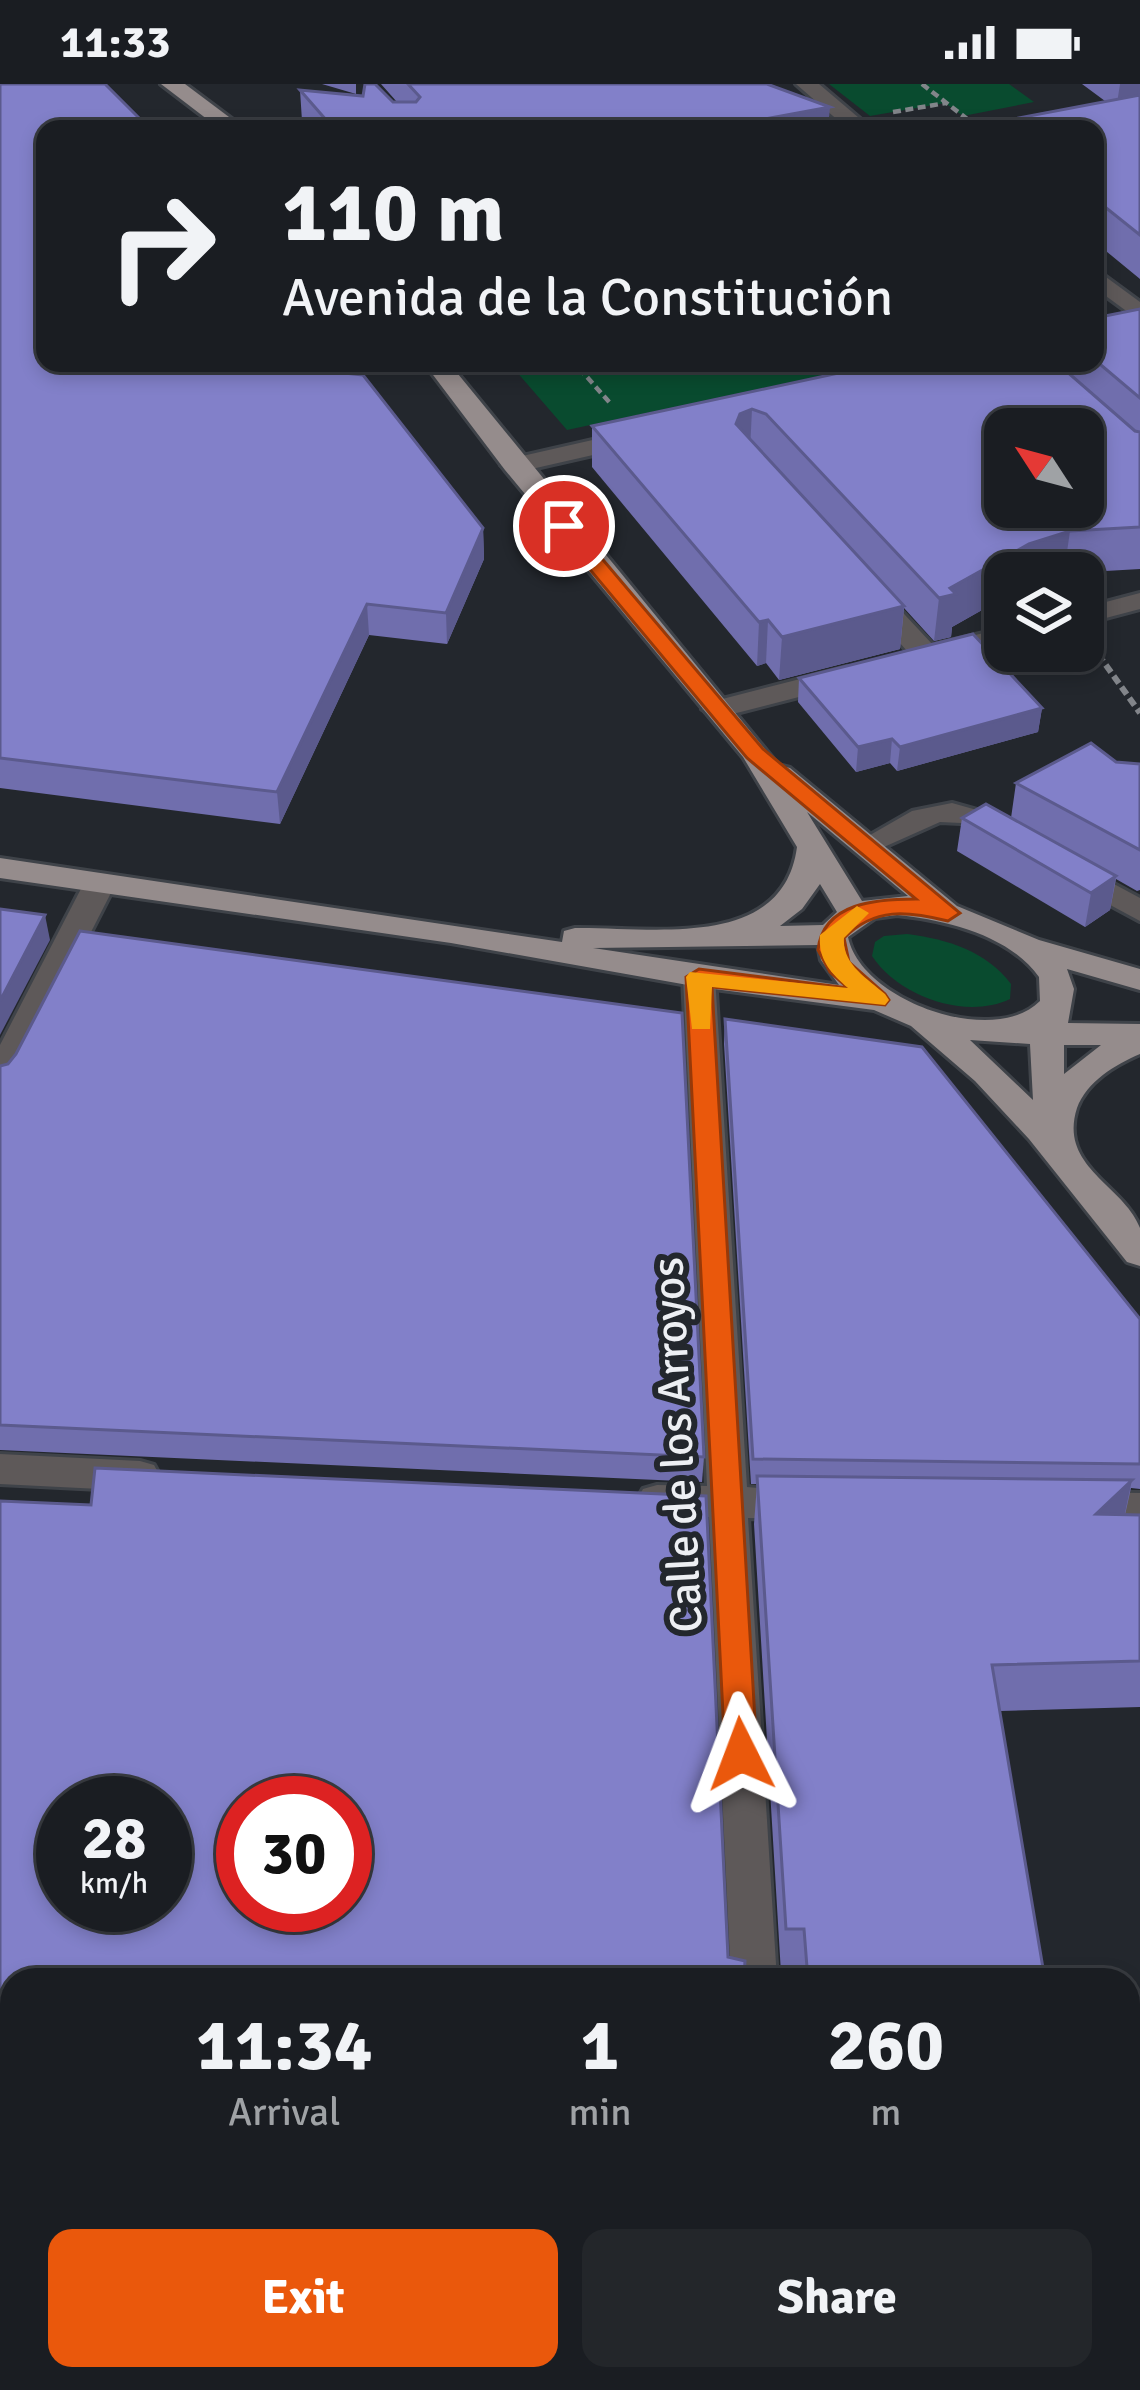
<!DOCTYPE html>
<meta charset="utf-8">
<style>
body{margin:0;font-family:Signika,sans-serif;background:#23262a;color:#f1f3f6;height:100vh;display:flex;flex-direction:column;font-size:45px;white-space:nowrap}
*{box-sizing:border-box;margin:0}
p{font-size:39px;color:#9fa2a5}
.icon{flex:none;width:66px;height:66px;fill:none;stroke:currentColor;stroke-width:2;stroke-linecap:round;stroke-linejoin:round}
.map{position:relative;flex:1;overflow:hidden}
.drawer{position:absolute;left:0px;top:1884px;width:1140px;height:423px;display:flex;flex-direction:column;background:#1a1d22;border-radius:36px 36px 0 0;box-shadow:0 6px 18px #0003,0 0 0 3px #383b40}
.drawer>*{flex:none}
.guide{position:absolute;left:36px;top:36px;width:1068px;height:252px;border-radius:24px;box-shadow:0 6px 18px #0003,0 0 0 3px #383b40;background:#1a1d22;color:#f1f3f6;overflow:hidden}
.needle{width:78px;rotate:306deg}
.buttons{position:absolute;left:984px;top:324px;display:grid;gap:24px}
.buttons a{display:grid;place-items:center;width:120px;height:120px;border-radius:24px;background:#1a1d22;box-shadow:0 6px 18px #0003,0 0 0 3px #383b40;font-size:60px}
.speed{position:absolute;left:36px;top:1692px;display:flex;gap:24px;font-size:60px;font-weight:700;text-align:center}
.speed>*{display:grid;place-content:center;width:156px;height:156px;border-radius:50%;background:#1a1d22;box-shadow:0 6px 18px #0003,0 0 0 3px #383b40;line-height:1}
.speed small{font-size:30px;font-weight:400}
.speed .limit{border:18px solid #d22;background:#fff;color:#111}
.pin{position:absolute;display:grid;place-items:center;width:102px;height:102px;color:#fff;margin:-51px;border:6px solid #fff;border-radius:50%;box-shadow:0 3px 12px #0007}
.me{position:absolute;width:132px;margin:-66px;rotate:357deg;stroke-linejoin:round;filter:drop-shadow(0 0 9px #0008)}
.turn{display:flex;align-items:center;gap:42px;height:252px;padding:0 48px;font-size:54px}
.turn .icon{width:156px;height:156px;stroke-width:2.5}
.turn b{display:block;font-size:84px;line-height:102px}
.eta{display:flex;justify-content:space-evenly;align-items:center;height:204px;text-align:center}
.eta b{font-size:72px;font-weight:800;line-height:84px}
.cta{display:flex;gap:24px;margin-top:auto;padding:24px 48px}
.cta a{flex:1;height:138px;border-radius:24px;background:#ea580c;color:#fff;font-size:48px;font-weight:800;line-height:138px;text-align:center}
.cta a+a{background:#23262a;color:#f1f3f6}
.status{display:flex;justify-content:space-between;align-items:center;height:84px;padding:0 60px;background:#1a1d22;direction:ltr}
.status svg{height:33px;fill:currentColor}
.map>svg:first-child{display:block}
.green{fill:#094b2f}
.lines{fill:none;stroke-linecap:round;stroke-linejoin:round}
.minor-casing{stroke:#3f4349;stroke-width:6}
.major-casing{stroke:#3f4349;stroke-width:6}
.path-far1{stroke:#82858a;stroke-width:4.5;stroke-dasharray:8 4.5;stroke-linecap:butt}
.path{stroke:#82858a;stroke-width:6;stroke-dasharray:9 4.5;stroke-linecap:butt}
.minor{fill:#5e5959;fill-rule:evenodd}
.major{fill:#958c8c;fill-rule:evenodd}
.wall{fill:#706ead}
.shaded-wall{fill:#5b5a8d}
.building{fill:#8280c9;stroke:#5b5a8d;stroke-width:3;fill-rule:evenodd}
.route{fill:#ea580c;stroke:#983908;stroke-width:3}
.slow{fill:#f59e0b}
.labels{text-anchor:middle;stroke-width:12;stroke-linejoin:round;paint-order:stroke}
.street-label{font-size:45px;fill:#edeff3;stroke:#23272d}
</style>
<div class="status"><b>11:33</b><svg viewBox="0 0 49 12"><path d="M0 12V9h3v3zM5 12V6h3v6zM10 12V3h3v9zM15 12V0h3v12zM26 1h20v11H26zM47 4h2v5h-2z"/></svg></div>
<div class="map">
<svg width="1140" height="2306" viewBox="0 0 1140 2306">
<rect width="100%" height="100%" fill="#23272d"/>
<g class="green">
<polygon points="829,0 1009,0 1034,18 963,32 945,19 870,32"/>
<polygon points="509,279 879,279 567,346"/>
<path d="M907,850C947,855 986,867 1011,900L1010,915C966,936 899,913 872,872L875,858L884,852Z"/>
</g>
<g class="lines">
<g class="minor-casing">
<g id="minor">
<polygon points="796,0 819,0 872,45 848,45"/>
<polygon points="1095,185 1140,218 1140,237 1095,204"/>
<polygon points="641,345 650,348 654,353 650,358 514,389 501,381 505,376"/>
<polygon points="868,500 878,502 933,561 1005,544 1005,560 927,581 917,578 854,508"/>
<polygon points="1140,509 1140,525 1083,540 1083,524"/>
<polygon points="847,583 861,592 857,598 717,634 702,625 707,619"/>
<polygon points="952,719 998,732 1025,751 1010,760 961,739 940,738 866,771 851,762 912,727"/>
<polygon points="1073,778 1140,814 1140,837 1062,795 1057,788"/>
<polygon points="100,789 116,799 17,993 12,1001 0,1004 0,961 84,799"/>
<polygon points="699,883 711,886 715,893 747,1403 820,1409 826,1420 820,1431 806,1435 748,1434 777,1896 731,1896 709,1433 643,1427 637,1416 643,1405 657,1401 707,1402 683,893 687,886"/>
<polygon points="0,1370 140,1377 154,1381 160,1392 154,1403 140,1407 0,1400"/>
<polygon points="1077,1408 1140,1409 1140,1439 1063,1434 1057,1423 1063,1412"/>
<polygon points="0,1943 12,1944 12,1986 0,1985"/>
<polygon points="279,2295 329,2295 328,2306 276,2306"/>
<polygon points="511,2295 561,2295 561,2306 509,2306"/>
<polygon points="768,2295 922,2295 927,2306 772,2306"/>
</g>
</g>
<g class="major-casing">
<g id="major">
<polygon points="161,0 185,0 245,45 220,45"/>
<path d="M424,279H449L778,681L790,684L957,822L1039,856L1140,885V906L1067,885L1074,905L1068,939L1140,940V970C1115,981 1087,997 1077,1024C1058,1083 1124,1101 1140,1144C1140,1154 1140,1171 1140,1182L1127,1178L1029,1055L975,997L911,942L874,926L699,903L451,859L0,794V774L562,858L564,847L575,844C654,843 783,867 797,763L743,673L505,386ZM807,728L908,812L862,817ZM820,800L837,828L823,841L780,842L802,825ZM897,831C946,836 1009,851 1039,893L1040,917C994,964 861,917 848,853L875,834ZM818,861L821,876L839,901L593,864ZM970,956L1030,960L1033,1016ZM1064,961H1101L1064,990Z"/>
</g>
</g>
<g class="path-far1">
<polyline points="922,0 980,45"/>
<polyline points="893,28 946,19"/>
<polyline points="574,279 579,284 602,279"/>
<polyline points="579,284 610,319"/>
</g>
<polyline class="path" points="1098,570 1140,629"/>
<use href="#minor" class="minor"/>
<use href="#major" class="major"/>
</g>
<g class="wall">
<polygon points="0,0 45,279 280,279 279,282 483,444 484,475 447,560 369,551 280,740 0,704"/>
<polygon points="322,0 356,0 356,10"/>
<polygon points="381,0 767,0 828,45 309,45 302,37 300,6 363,12 397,18"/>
<polygon points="1082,0 1140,0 1140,195 1095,158 1095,45 998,45 998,38 1105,17"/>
<polygon points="1140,225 1140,485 1071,489 1005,489 1005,513 952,543 951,553 934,557 904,524 900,565 779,596 766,579 757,582 592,383 592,342 885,279 1095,279 1095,234"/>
<polygon points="799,594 1042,624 1038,648 897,687 890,679 856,688 798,618"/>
<polygon points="1116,678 1140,680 1140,806 1137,807 1116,795 1110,826 1085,843 957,767 962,734 1011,734 1016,699"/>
<polygon points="725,935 1140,1235 1140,1405 1131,1404 1125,1431 1140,1431 1140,1623 1000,1627 1045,1896 800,1896 799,1889 781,1889 754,1440 757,1400 751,1400 724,960"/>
<polygon points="0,982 704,1373 702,1398 0,1366"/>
<polygon points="706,1412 12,1896 12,1942 0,1939 0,1417 91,1421"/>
<polygon points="1128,2001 1140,2002 1140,2275 1128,2274"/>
<polygon points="0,2021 12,2022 12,2199 0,2198"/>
</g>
<g class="shaded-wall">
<polygon points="1120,0 1140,0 1140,16 1116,26"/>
<polygon points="830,23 828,45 711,45"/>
<polygon points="752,325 750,367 736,340 740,330"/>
<polygon points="483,444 484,475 447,560 446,529"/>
<polygon points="1070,447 1064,489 1005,489 1005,513 952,543 951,553 934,557 939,514 950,504 1029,460"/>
<polygon points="367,520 369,551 280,740 277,708"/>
<polygon points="904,522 900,565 779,596 782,553"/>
<polygon points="768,536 766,579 757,582 759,538"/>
<polygon points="1042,624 1038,648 897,687 900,663"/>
<polygon points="892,655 890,679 856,688 858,663"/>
<polygon points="1116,792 1110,826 1085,843 1091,809"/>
<polygon points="45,831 50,856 0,951 0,917"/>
<polygon points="1132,1396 1122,1443 1096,1430"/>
<polygon points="252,2295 268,2295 265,2306 249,2306"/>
</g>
<g class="building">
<polygon points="0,0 105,0 150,45 45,45 45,279 261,279 260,280 363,291 483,444 446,529 367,520 277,708 0,674"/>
<polygon points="365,0 375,0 393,18 416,18 420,13 408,0 767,0 830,23 711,45 334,45 300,6 363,12"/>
<polygon points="1140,11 1140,151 1095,115 1095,45 1007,45 998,38"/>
<polygon points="1140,225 1140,314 1095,276 1095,234"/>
<path d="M885,279H1057L1135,347L1140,348V443L1070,447L1029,460L950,504L956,510L939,514L766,330L752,325L740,330L736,340L904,522L782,553L768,536L759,538L592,342ZM1005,345H1083V423H1005Z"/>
<polygon points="973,550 1042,624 900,663 892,655 858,663 799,594"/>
<polygon points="1091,659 1116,678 1140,680 1140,766 1016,699"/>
<polygon points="986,720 1116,792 1091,809 962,734"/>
<polygon points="0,825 45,831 0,917"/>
<polygon points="80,847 682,929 704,1373 0,1341 0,982 8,980 16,970"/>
<polygon points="725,935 922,963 1140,1235 1140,1380 753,1375"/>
<path d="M95,1384L706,1412L728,1873L745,1877L744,1896H12V1921L0,1918V1417L91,1421ZM63,1719H165V1821H63ZM243,1719H345V1821H243Z"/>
<polygon points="757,1392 1132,1396 1096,1430 1140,1431 1140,1577 992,1581 1045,1896 808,1896 804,1845 786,1845"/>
<polygon points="1128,2001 1140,2002 1140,2234 1128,2232"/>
<polygon points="0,2021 12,2022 12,2163 0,2162"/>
<polygon points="0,2289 12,2291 12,2295 33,2295 96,2306 0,2306"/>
<polygon points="105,2295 252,2295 249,2306 101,2306"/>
</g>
<path class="route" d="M557,438H571L763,665L960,829L948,837C907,827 875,823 844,854L849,878L885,910L889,916L885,921L712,903L757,1670L752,1679L741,1683L730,1679L725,1670L686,893L699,885L848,904L830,888L818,866C823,818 878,815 916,815L747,674L557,446Z"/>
<path class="slow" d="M857,822L869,829L844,854C842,880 867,894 885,910L889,916L885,921L712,903L710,945H692L686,893L690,888L848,904C831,889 818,876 820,851Z"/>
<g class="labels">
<g class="street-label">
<text transform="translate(676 1361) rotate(-93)" y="16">Calle de los Arroyos</text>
</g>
</g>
</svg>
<div class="buttons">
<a><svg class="needle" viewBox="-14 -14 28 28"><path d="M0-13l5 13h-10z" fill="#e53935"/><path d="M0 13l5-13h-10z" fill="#9fa2a5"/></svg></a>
<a><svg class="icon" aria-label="layers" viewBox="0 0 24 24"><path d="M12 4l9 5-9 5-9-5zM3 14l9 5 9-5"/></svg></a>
</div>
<div class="speed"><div>28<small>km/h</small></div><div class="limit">30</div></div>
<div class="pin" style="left:564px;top:442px;background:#d93025"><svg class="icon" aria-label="arrive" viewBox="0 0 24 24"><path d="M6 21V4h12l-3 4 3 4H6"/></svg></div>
<svg class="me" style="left:741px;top:1670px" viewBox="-20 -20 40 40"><path d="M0-17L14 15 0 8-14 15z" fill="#ea580c" stroke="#fff" stroke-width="4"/></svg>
<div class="guide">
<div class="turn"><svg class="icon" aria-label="right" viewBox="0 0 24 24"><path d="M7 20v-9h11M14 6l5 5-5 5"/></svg><div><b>110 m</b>Avenida de la Constitución</div></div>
</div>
<section class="drawer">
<div class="eta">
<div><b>11:34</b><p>Arrival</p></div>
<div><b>1</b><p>min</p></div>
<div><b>260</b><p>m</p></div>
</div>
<div class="cta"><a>Exit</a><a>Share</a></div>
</section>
</div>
